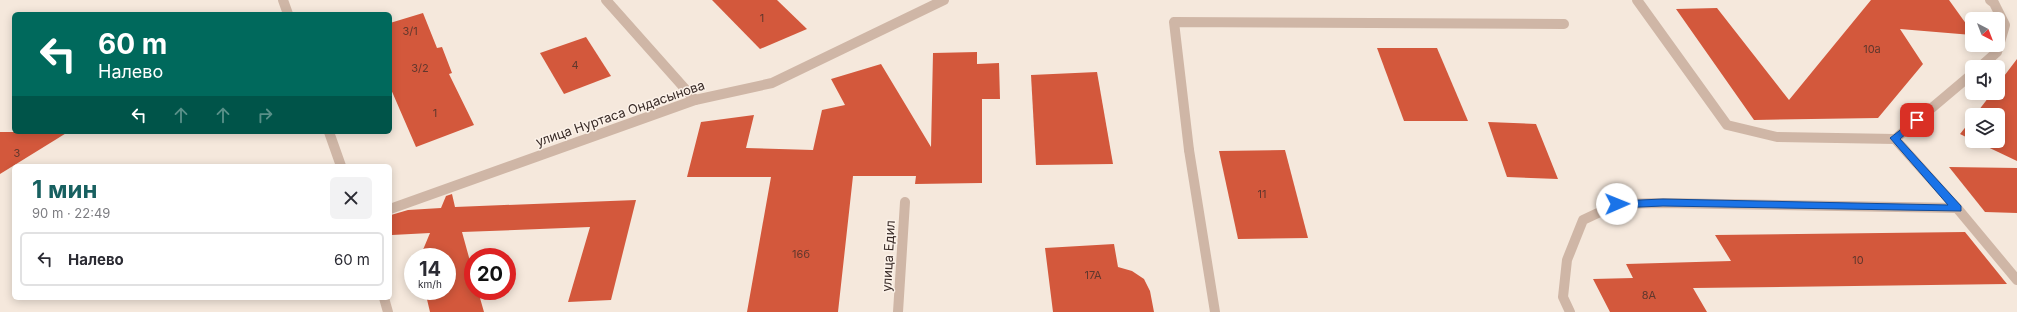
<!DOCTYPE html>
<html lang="ru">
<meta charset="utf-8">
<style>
body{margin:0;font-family:Inter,sans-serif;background:#f2f2f3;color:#2b2b33;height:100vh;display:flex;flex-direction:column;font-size:15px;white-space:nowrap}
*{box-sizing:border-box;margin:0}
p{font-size:13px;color:#7c7c81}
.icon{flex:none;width:22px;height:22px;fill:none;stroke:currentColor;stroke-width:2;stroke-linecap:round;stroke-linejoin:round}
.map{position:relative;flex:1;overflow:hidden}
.side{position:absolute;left:12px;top:164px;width:380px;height:136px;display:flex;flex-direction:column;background:#fff;border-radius:6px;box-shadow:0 2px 10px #0003}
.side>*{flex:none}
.banner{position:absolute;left:12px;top:12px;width:380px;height:122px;border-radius:6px;box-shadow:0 2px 10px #0003;background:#00695c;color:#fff;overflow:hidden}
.needle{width:26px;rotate:138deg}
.buttons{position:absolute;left:1965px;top:12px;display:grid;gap:8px}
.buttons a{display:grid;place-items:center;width:40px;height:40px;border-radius:6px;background:#fff;box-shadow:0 2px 10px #0003;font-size:20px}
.speed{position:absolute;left:404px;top:248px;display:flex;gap:8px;font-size:20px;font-weight:700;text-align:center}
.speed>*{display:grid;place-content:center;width:52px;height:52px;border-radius:50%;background:#fff;box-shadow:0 2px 10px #0003;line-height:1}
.speed small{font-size:10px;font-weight:400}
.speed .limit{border:6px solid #d22;background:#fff;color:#111}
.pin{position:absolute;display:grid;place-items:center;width:34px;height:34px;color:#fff;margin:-17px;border-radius:8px;box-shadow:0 2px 6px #0006}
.me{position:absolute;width:44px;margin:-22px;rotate:89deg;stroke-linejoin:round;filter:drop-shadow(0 0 3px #0008)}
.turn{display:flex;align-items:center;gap:14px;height:84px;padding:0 20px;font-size:18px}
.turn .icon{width:52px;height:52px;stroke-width:2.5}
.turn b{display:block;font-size:28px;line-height:34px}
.lanes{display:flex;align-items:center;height:38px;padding:0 20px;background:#0003;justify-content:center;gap:20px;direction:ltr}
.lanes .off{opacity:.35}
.round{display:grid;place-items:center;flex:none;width:42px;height:42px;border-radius:6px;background:#f2f2f3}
.head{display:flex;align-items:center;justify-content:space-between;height:68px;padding:0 20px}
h1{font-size:24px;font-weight:700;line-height:30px;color:#186060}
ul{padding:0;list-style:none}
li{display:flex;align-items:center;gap:12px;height:54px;margin:0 8px 6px;padding:0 12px;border:2px solid #e1e1e2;border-radius:6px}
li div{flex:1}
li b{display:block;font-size:15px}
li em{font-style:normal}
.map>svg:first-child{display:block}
.building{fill:#d3583c}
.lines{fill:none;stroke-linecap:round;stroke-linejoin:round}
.service{stroke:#cfb6a6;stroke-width:10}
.minor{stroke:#cfb6a6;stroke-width:10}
.route{fill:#1a73e8;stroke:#114b97}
.labels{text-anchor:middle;stroke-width:3;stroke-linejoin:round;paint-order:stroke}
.number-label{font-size:11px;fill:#60372d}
.street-label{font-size:13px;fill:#3a2c28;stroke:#fcf2e9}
</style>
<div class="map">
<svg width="2017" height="312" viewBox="0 0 2017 312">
<rect width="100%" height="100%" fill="#f5e8dc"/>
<g class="building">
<polygon points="712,0 777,0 807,29 760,49"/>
<polygon points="1871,0 1949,0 1972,32 1972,35 1900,29 1923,64 1878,118 1754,120 1676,9 1717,8 1789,100"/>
<polygon points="423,13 437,48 442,47 452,73 449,74 474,125 416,147 390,87 390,23"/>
<polygon points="586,37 611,76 564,94 540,53"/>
<polygon points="1377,48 1437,48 1468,121 1404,121"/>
<polygon points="977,52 977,64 999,63 1000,99 982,99 982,183 915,184 916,176 853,176 838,312 747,312 771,177 687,177 701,122 754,115 746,148 813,150 822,110 845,105 831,79 881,64 931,147 933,53"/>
<polygon points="2017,59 2017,161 1975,141 1998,141 1998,115 1975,115 1992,93 1998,93 1998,84"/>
<polygon points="1097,72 1113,164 1036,165 1031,75"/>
<polygon points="1972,119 1972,140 1960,134"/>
<polygon points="1488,122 1536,124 1558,179 1507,177"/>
<polygon points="0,132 68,132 0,174"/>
<polygon points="1285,150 1308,238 1238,239 1219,151"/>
<polygon points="1949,167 2017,168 2017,213 1985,212"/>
<polygon points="452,194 455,207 636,200 611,300 568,302 590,227 462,232 473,272 473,291 478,291 484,312 430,312 425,291 447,291 447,257 420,257 430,233 392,235 391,215 408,210 441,208 446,196"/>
<polygon points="1965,232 2007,284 1693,288 1707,312 1610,312 1593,279 1633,278 1626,264 1731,261 1715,235"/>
<polygon points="1114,244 1118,267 1132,271 1144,279 1150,291 1154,312 1053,312 1045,248"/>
</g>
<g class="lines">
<g class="service">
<polyline points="1637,0 1727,125 1777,137 1895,139 1972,74"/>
<polyline points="1980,67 1997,52 2005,25 1994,3 1990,0"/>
<polyline points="1895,139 1957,208"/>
<polyline points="1189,150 1174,22 1564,24"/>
<polyline points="1570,312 1563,297 1567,260 1583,220 1617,204 1663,203 1957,208 2017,280"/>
</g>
<g class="minor">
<polyline points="283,0 288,14"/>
<polyline points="606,0 695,100"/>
<polyline points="329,132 341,166"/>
<polyline points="1189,150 1215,312"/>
<polyline points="390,209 695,100 772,83 944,0"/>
<polyline points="384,298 388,312"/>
<polyline points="898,312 905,202"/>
</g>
</g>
<polygon class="route" points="1917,117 1921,120 1920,122 1900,139 1961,206 1961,211 1663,206 1617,208 1612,204 1617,201 1663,199 1948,205 1890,138"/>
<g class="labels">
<g class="number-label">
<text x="762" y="22">1</text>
<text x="410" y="35">3/1</text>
<text x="1872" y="53">10а</text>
<text x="575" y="69">4</text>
<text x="420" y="72">3/2</text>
<text x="435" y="117">1</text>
<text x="17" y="157">3</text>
<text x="1262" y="198">11</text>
<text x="801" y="258">16б</text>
<text x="1858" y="264">10</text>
<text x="1093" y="279">17А</text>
<text x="1649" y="299">8А</text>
</g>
<g class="street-label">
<text transform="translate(620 113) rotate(-19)" y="5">улица Нуртаса Ондасынова</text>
<text transform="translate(888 256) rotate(-87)" y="5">улица Едил</text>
</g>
</g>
</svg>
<div class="buttons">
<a><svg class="needle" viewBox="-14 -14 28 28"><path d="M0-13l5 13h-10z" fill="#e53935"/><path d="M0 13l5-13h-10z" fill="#7c7c81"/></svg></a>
<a><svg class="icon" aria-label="sound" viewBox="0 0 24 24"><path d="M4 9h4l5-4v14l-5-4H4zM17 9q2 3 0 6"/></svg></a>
<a><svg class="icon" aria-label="layers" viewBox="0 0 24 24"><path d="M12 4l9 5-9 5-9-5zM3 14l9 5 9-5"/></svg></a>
</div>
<div class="speed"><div>14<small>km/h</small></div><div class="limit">20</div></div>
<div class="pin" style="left:1917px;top:120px;background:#d93025"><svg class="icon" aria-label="arrive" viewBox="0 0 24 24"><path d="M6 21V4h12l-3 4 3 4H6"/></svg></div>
<svg class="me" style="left:1617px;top:204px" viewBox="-20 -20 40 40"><circle r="19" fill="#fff"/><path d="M0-13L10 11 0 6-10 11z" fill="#1a73e8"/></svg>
<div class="banner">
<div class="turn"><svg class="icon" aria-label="left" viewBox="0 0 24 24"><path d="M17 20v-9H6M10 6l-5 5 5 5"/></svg><div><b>60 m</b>Налево</div></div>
<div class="lanes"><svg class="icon" aria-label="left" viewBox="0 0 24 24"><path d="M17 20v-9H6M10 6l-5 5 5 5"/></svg><svg class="icon off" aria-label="ahead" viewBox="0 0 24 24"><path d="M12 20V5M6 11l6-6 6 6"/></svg><svg class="icon off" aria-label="ahead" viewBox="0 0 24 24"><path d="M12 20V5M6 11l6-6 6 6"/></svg><svg class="icon off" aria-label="right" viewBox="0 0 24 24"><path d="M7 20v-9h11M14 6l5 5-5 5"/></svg></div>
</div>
<section class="side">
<div class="head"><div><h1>1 мин</h1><p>90 m · 22:49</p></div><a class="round"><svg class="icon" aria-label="close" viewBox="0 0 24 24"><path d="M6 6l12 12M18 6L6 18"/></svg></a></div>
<ul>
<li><svg class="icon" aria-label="left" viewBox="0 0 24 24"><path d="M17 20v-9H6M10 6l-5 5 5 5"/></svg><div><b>Налево</b></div><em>60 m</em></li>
</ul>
</section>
</div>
